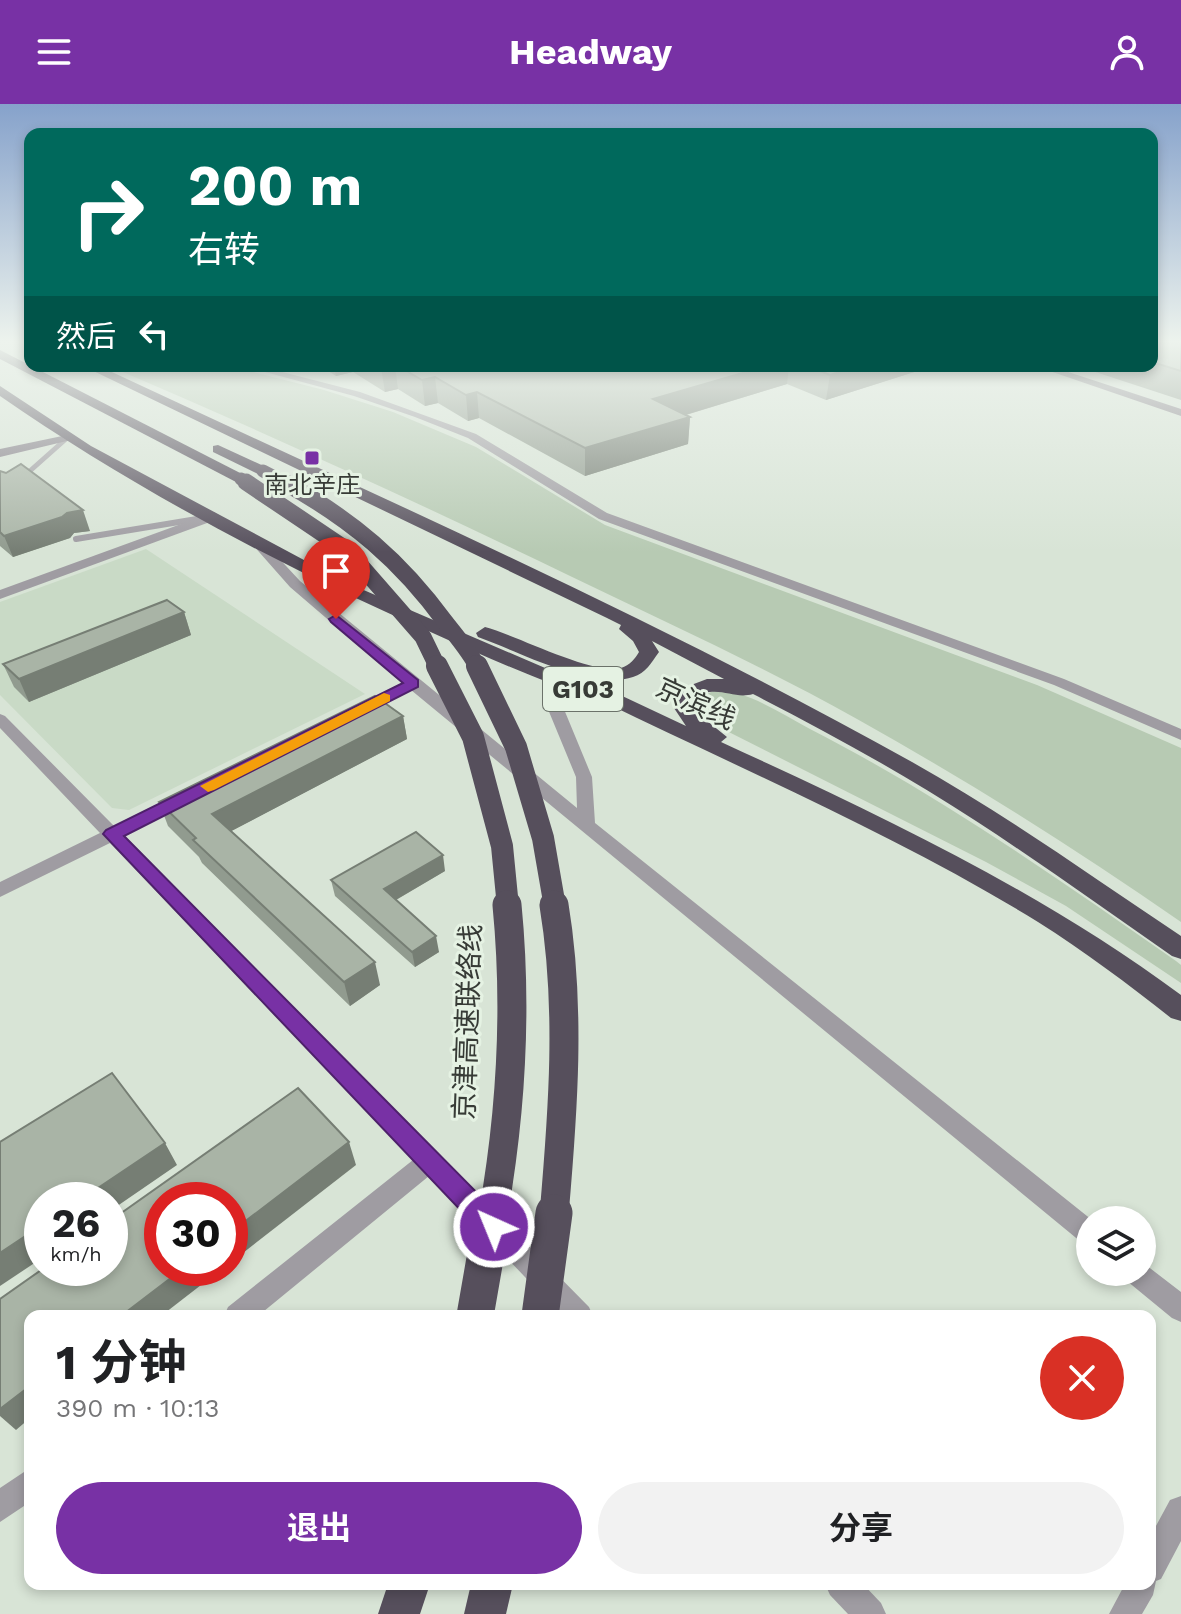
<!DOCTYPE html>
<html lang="zh">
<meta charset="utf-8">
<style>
body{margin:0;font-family:"Work Sans","Noto Sans SC",sans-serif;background:#f2f2f2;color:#202124;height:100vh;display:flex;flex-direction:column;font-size:30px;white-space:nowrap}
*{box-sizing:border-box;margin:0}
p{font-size:26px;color:#757577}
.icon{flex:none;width:44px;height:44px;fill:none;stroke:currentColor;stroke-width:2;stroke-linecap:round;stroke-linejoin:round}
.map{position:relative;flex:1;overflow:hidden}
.side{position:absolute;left:24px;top:1206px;width:1132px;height:280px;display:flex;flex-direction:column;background:#fff;border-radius:16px;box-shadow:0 4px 12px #0003}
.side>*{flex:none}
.guide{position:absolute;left:24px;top:24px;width:1134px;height:244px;border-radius:16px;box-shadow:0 4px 12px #0003;background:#00695c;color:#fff;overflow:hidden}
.buttons{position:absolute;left:1076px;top:1102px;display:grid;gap:16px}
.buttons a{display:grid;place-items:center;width:80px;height:80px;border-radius:50%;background:#fff;box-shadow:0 4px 12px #0003;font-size:40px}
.speed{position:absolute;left:24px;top:1078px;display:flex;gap:16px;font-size:40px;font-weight:700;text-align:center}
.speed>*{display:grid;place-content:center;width:104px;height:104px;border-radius:50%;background:#fff;box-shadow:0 4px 12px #0003;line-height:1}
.speed small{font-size:20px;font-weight:400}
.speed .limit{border:12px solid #d22;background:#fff;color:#111}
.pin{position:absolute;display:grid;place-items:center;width:68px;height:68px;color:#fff;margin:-82px -34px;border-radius:50% 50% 50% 0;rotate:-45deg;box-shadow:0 0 8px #0007}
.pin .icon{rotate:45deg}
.me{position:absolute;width:88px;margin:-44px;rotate:316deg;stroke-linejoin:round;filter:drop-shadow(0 0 6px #0008)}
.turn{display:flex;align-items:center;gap:28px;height:168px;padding:0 32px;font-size:36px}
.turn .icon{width:104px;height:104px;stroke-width:2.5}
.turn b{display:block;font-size:56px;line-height:68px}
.then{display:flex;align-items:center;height:76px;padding:0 32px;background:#0003;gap:16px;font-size:30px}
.round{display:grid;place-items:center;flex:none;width:84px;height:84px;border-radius:42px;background:#f2f2f2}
.overview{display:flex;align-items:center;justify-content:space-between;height:136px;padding:0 32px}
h1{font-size:48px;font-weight:700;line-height:60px}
.primary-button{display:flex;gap:16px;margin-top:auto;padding:16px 32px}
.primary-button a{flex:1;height:92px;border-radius:48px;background:#7831a5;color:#fff;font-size:32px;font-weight:700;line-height:92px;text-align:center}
.primary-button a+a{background:#f2f2f2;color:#202124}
header{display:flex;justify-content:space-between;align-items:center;height:104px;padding:0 32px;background:#7831a5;color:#fff;font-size:36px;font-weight:700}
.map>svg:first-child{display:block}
.built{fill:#c9dac6}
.green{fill:#b7cab3}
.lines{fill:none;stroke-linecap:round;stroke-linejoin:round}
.lane-far1{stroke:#9f9ca2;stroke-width:5}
.lane{stroke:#9f9ca2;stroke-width:6}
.street{fill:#9f9ca2;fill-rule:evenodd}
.secondary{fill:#807a84;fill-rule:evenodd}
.highway{fill:#564f5c;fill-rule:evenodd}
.highway-bridge-far4{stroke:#564f5c;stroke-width:13}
.highway-bridge-far3{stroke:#564f5c;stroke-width:17}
.highway-bridge-far2{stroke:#564f5c;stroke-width:22}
.highway-bridge-far1{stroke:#564f5c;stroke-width:29}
.highway-bridge{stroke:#564f5c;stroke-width:37}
.wall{fill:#919b8f}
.shaded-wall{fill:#767e74}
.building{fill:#a9b4a6;stroke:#767e74;stroke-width:2}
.route{fill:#7831a5;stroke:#4e206b;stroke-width:2}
.slow{fill:#f59e0b}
.poi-dot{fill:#7831a5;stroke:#e5f2e3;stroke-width:3}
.labels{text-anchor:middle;stroke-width:6;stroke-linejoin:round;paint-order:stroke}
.far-poi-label{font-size:24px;fill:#373b36;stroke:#e5f2e3}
.shield{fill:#e5f2e3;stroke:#6b726a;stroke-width:2}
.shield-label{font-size:26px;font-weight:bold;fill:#373b36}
.street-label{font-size:28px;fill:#373b36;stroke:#e5f2e3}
</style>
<header><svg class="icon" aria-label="menu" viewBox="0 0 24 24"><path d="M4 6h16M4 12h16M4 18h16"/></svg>Headway<svg class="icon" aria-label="person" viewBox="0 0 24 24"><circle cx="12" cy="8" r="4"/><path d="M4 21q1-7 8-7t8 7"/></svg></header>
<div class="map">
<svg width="1181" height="1510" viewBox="0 0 1181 1510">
<rect width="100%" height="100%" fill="#d8e4d6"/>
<polygon class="built" points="146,445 365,590 129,706 112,704 0,591 0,498"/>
<g class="green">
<path d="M109,262H230L324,286L393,308L476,343L605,421L1037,581L1181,644V818C1076,745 968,677 857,615C763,562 665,518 568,471C417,398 264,328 109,262Z"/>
<path d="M715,586C749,587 780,609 810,625C939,691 1057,774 1176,857L1181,861V879L1066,802L986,758L703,615L693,602L697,595Z"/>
</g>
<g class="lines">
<polyline class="lane-far1" points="22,374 67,334"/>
<polyline class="lane" points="76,435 203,414"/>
<g class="street">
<polygon points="243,262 259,262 360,288 476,330 607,409 1064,575 1181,625 1181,636 1054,581 599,415 468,334 415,313 354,292"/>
<polygon points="214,408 220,412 218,415 0,495 0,486"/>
<polygon points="253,435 261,435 300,477 577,704 576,673 545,598 561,577 571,577 573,580 561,598 592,673 595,719 1092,1116 1090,1142 1081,1138 411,586 363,610 353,610 353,604 402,579 290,483 253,441"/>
<polygon points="0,610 5,612 114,722 176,691 188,691 190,695 188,699 124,731 589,1203 593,1212 562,1212 429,1072 258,1212 224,1212 228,1203 413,1056 110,739 0,793 0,778 100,729 0,624"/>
<polygon points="1142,1158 1181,1188 1181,1218 1172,1214 1127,1177 1123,1168 1142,1168"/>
<polygon points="30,1364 30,1398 0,1418 0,1384"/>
<polygon points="1181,1392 1181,1437 1161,1475 1156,1477 1153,1491 1142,1510 1109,1510 1125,1480 1150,1480 1150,1433 1170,1396"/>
<polygon points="825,1480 863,1480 881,1499 886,1510 848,1510 830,1491"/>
</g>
<g class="secondary">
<polygon points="1035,262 1050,262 1181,305 1181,312"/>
<polygon points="67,331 71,332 71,336 0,353 0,345"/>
</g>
<g class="highway">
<polygon points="0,246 246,372 248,375 241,379 236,378 0,255"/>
<path d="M83,262H99C372,390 649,511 912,658C1005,710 1092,773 1181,832V855L1172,852C1107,807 1042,760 976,717C904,670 829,629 753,590C733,596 719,580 694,593L696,608L727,633L721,638C882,712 1039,786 1181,891V917L1171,914C1128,880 1084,847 1038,818C900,733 750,669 604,598C546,580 491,555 435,530C284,464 136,386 0,292V282L91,342L345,478L573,576L618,590L686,622L674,604L678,586L707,575H724L652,537L659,548C651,559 646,569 633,573C592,587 518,547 478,533L476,529L485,523C516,531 594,572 621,564C630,561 635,555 639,548L633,537L619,525L621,521L607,514Z"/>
<polygon points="218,341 268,364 270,367 263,371 258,370 213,348 213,342"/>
<polygon points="388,1480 430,1480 420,1510 378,1510"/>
<polygon points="471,1480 513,1480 506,1510 464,1510"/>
</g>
<g class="highway-bridge-far4">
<polyline points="263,367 288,380"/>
<polyline points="241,375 249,380"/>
</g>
<g class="highway-bridge-far3">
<polyline points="246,378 347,446 423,533 438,564"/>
<path d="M284,378C352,416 400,456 446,519C457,533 470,548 478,564"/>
</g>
<g class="highway-bridge-far2">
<polyline points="437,562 473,633 502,742 508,803"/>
<polyline points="477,562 516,643 543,734 555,803"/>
</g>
<g class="highway-bridge-far1">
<path d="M493,1111C511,1009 517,903 507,801"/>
<path d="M554,1111C563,1008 571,903 554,801"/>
</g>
<g class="highway-bridge">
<polyline points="475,1212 493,1109"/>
<polyline points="540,1212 554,1109"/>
</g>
</g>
<g class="wall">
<polygon points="1152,237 1181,237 1181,296 1077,262 1152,262"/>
<polygon points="320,262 933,262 826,296 787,280 686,311 690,313 688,340 585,372 479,314 468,317 438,299 425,302 398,285 385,288 353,268 336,272"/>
<polygon points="0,367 90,427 74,429 70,434 13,453 0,442"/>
<polygon points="184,508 191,531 29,598 14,583 3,560"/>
<polygon points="403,612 407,635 231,727 380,881 350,902 202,759 199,753 168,722 159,698"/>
<polygon points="445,767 396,796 439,848 415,863 335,792 331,776"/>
</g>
<g class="shaded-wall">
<polygon points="334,262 352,262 353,268 336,272"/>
<polygon points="387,262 395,262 398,285 385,288 381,263"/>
<polygon points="767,262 789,262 787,280 652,321 653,295"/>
<polygon points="859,262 933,262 826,296 830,271"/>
<polygon points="435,273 438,299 425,302 422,276"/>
<polygon points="477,288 479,314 468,317 466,291"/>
<polygon points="690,313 688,340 585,372 585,344"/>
<polygon points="83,406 90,427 74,429 70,434 13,453 4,432 67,409"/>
<polygon points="184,508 191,531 29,598 19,575"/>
<polygon points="403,612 407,635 220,733 212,710"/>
<polygon points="443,751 445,767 387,801 384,785"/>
<polygon points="436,832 439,848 415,863 412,848"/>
<polygon points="375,858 380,881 350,902 344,878"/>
<polygon points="349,1038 356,1061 230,1159 230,1129"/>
<polygon points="165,1039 177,1061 110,1107 110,1096 80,1096"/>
<polygon points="42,1121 42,1154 0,1182 0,1149"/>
<polygon points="184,1164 223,1164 161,1212 121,1212"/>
<polygon points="30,1282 30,1314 16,1326 0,1312 0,1305"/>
</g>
<g class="building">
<polygon points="1152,237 1181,237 1181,267 1152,258"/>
<polygon points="398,262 767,262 653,295 690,313 585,344 477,288 466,291 435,273 422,276"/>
<polygon points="807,262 859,262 830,271"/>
<polygon points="21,360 83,406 67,409 62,413 4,432 0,428 0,367 6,369"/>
<polygon points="167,496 184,508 19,575 3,560"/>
<polygon points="375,592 403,612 212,710 375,858 344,878 193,736 196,734 159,698"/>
<polygon points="416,728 443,751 384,785 436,832 412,848 331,776"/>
<polygon points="112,969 165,1039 80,1096 42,1096 42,1121 0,1149 0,1038"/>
<polygon points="298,984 349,1038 230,1129 230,1096 162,1096 162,1164 184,1164 121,1212 30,1212 30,1282 0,1305 0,1195 44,1164 110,1164 110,1117"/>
</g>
<linearGradient id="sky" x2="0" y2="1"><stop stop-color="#86a2cb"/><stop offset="0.53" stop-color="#edf3ed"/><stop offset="1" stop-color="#edf3ed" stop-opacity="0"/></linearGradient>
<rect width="1181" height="448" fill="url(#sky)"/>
<polygon class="route" points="336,511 418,576 418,583 124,732 503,1115 507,1123 503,1132 494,1135 485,1132 103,730 106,726 403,579 331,518 329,515"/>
<polygon class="slow" points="384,589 390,591 390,597 214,686 208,688 200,682"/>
<rect class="poi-dot" x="304" y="346" width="16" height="16" rx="4"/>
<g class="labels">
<g class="far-poi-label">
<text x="312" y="389">南北辛庄</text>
</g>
<rect class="shield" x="543" y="563" width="80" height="44" rx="6"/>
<g class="shield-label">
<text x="583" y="594">G103</text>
</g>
<g class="street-label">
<text transform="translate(696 599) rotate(25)" y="10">京滨线</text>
<text transform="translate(467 918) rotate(-88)" y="10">京津高速联络线</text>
</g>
</g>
</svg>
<div class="buttons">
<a><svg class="icon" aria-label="layers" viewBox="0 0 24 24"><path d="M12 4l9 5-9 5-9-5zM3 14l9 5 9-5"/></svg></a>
</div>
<div class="speed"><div>26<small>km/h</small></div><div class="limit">30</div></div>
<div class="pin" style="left:336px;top:515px;background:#d93025"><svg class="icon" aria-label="arrive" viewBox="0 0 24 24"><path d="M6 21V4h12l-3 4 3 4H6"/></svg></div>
<svg class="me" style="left:494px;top:1123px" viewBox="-20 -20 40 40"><circle r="17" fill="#7831a5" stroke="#fff" stroke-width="3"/><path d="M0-11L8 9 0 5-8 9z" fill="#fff"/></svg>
<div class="guide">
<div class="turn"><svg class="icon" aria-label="right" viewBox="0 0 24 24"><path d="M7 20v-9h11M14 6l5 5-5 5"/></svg><div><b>200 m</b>右转</div></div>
<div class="then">然后<svg class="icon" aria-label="left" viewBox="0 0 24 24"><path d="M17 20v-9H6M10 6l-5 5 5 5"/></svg></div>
</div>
<section class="side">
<div class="overview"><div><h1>1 分钟</h1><p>390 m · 10:13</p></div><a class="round" style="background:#d93025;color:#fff"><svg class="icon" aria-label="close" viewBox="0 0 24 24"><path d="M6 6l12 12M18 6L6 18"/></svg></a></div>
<div class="primary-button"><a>退出</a><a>分享</a></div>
</section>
</div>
